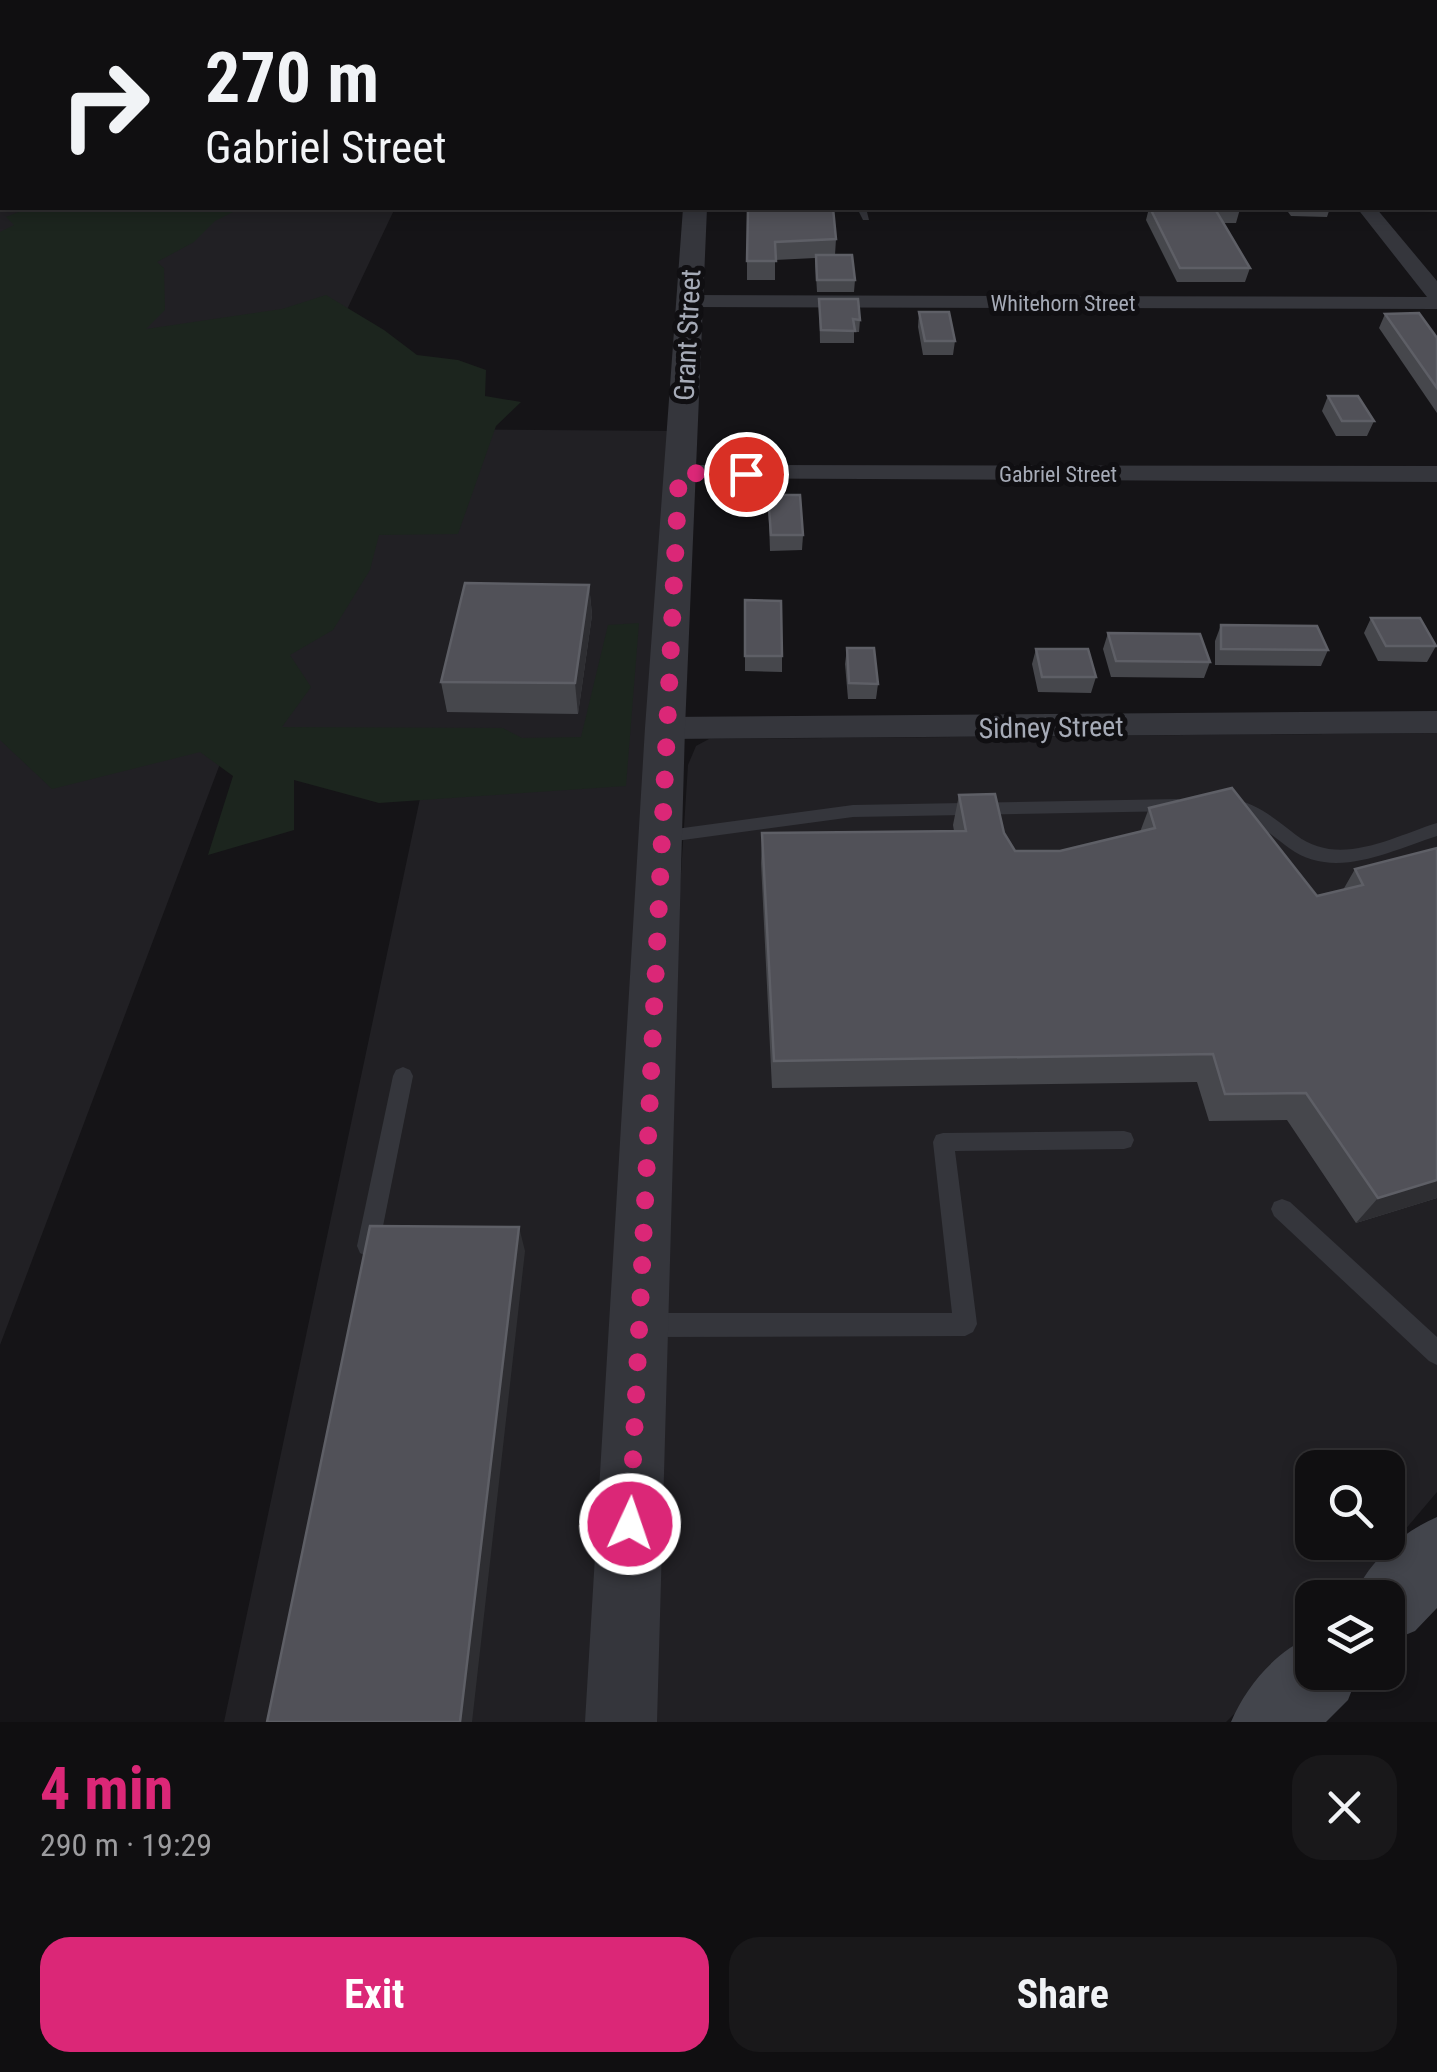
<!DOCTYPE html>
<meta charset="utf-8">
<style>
body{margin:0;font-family:"Roboto Condensed",sans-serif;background:#19181a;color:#f1f3f6;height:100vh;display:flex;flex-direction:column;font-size:38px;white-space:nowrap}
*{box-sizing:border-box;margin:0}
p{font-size:32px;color:#9c9c9f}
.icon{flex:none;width:55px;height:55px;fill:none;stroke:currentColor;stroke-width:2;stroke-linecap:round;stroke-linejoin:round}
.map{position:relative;height:1722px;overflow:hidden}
.panel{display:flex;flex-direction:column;background:#100f11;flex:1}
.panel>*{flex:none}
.hud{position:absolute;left:0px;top:0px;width:1438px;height:210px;box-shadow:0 5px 15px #0003,0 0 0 2px #302f31;background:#100f11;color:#f1f3f6;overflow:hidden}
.tools{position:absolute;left:1295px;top:1450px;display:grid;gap:20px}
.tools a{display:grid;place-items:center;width:110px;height:110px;border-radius:20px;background:#100f11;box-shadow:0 5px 15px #0003,0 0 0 2px #302f31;font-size:50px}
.pin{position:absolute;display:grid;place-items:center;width:85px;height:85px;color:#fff;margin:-42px;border:5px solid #fff;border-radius:50%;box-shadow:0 2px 10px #0007}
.me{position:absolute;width:110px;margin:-55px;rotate:3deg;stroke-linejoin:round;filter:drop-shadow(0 0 8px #0008)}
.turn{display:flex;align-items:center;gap:35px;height:210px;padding:0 40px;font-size:45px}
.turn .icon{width:130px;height:130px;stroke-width:2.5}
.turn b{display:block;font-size:70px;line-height:85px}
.round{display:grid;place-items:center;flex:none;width:105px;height:105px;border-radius:30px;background:#19181a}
.headline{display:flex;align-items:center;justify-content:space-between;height:170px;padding:0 40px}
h1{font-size:60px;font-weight:700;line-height:75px;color:#db2777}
.primary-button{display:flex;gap:20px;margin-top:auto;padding:20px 40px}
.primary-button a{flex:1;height:115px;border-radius:30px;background:#db2777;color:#fff;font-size:40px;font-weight:700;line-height:115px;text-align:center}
.primary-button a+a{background:#19181a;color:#f1f3f6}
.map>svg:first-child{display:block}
.built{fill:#212024;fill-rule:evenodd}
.green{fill:#1c251e}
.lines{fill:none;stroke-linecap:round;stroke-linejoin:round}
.stream{stroke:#2a333b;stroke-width:5}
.service{fill:#35363c;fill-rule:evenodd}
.minor{fill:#35363c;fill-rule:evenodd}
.tertiary{fill:#35363c;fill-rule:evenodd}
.secondary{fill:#43454c;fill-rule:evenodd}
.wall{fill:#46474c}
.shaded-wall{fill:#2e2e32}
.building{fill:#515158;stroke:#5e5f66;stroke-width:2.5}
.route{stroke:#db2777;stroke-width:18;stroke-dasharray:0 32.4}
.labels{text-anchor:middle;stroke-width:10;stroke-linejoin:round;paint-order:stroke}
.far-street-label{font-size:22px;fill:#a6abb7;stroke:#100f12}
.street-label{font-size:28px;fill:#a6abb7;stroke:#100f12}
</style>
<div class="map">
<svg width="1437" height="1722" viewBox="0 0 1437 1722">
<rect width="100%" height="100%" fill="#151417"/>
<g class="built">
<polygon points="0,0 703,0 2,2 2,208 395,208 291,428 674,431 603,1722 224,1722 432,742 229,740 0,1345"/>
<path d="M1437,733V1492L1348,1597L1312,1598V1637L1226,1722H655L679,904L688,765L696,746L709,739ZM1312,1468H1388V1542H1312Z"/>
</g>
<g class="green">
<polygon points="139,0 674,0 136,2"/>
<polygon points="28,208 241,208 215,221 194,242 157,262 164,268 165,310 146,329 282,309 326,295 384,330 417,355 458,360 486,370 485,396 521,402 496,426 458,534 379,535 370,570 333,630 290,655 311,687 282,727 503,728 522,738 581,737 608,625 639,623 626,786 379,803 294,780 294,830 208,855 233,776 200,752 52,789 0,740 0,232 14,225 6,217"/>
</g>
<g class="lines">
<polyline class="stream" points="573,2 577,0"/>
<g class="service">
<polygon points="857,208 866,208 869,220 863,220"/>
<path d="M1229,798C1257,803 1274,818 1296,835C1339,868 1392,837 1437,823V836C1390,851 1334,881 1289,848C1266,831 1251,816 1223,808L1221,804L1223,800Z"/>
<polygon points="1178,799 1186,805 1178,811 853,817 661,843 652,837 661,831 853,805"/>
<polygon points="403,1067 410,1070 413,1076 379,1246 376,1253 368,1257 360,1253 357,1246 393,1076 396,1070"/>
<polygon points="1124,1131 1131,1133 1134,1140 1131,1147 1124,1149 955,1151 977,1324 973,1332 965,1336 644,1337 636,1333 632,1325 636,1317 644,1313 952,1313 933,1142 936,1135 943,1133"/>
<polygon points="1282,1199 1290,1202 1437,1337 1437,1365 1429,1361 1274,1216 1271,1209 1274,1202"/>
</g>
<g class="minor">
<polygon points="1195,0 1210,0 1211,2 1197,2"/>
<rect x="0" y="90" width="2" height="10"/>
<rect x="1435" y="176" width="2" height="12"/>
<polygon points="1357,208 1376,208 1437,281 1437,309 689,307 678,301 689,295 1427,297"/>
<polygon points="679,465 1437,466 1437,482 670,478 666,473 670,468"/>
<polygon points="1437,711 1437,733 665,739 654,736 649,728 654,720 665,717"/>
</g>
<g class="tertiary">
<rect x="698" y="0" width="18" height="2"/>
<polygon points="683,208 707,208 685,728 657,1722 585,1722 645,728"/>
</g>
<g class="secondary">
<path d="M1437,1517V1608L1415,1631L1388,1642V1598H1353C1368,1562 1402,1532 1437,1517Z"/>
<path d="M1312,1636V1672H1359L1348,1700L1326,1722H1231C1246,1686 1276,1651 1312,1636Z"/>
</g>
</g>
<g class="wall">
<polygon points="838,0 870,0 869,2 839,2"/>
<polygon points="747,208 836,239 835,255 855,280 854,292 817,292 815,258 775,260 775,280 747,280"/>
<polygon points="1149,208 1239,208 1240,209 1236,223 1223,223 1250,268 1245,282 1177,282 1146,220"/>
<polygon points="1285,208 1330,208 1327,217 1291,216"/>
<polygon points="819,299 860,320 859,332 854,332 854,343 820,343"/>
<polygon points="919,312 955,341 953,355 923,355 918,327"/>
<polygon points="1385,314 1437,338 1437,413 1379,328"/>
<polygon points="1328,396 1374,421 1367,436 1336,436 1322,411"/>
<polygon points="768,495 803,535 802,550 770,551"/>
<polygon points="589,585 592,615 578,714 447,712 441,682"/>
<polygon points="745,600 782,656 782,672 745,671"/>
<polygon points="1371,618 1436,646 1427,662 1378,661 1364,633"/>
<polygon points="1221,625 1328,650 1321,666 1215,665 1215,641"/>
<polygon points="1108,633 1210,662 1204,678 1111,677 1103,649"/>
<polygon points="847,648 878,684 876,699 848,699 845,664"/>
<polygon points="1036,649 1096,677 1091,693 1038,692 1032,664"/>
<polygon points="959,795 1004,833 1015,851 1060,851 1140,832 1149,808 1317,896 1343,890 1355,869 1437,848 1437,1198 1356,1223 1287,1120 1209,1121 1197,1082 772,1088 761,863 762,833 954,831 953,825"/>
</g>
<g class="shaded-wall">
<polygon points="589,585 592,615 578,714 575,683"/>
<polygon points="1437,1180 1437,1198 1356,1223 1378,1198"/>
<polygon points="519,1227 525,1251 472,1722 460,1722"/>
</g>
<g class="building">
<rect x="746" y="0" width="32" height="2"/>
<rect x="883" y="0" width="82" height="2"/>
<polygon points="1083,0 1183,0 1185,2 1085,2"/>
<polygon points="1246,0 1436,0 1436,175 1435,2 1248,2"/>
<polygon points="748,208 833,208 836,239 775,242 776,261 747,261"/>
<polygon points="1150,208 1239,208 1240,209 1215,209 1250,268 1180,268"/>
<polygon points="816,255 852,255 855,280 817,280"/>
<polygon points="819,299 858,299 860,320 853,319 855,331 821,330"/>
<polygon points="919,312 949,312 955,341 925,341"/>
<polygon points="1419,313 1437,338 1437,388 1385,314"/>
<polygon points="1328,396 1358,396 1374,421 1342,421"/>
<polygon points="768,495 800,495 803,535 771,535"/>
<polygon points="465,583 589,585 575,683 441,682"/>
<polygon points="745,600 781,601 782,656 745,656"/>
<polygon points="1371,618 1420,618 1436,646 1386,646"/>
<polygon points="1221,625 1317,626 1328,650 1221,649"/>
<polygon points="1108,633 1200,634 1210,662 1116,661"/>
<polygon points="847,648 874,648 878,684 849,683"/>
<polygon points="1036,649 1088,649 1096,677 1042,677"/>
<polygon points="1232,788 1317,896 1363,885 1355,869 1437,848 1437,1180 1378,1198 1306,1093 1225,1094 1213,1054 774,1061 762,833 966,831 959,795 995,794 1004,833 1015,851 1060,851 1155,828 1149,808"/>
<polygon points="370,1226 519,1227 460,1722 267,1722"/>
</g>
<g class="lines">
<polyline class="route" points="630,1524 679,473 746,474"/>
</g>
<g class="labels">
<g class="far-street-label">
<text x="1063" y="311">Whitehorn Street</text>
<text x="1058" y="482">Gabriel Street</text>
</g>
<g class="street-label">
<text transform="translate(687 335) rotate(-87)" y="10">Grant Street</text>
<text transform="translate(1051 727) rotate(-1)" y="10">Sidney Street</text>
</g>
</g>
</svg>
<div class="tools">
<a><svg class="icon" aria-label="search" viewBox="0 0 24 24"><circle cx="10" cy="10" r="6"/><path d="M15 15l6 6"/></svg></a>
<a><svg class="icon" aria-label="layers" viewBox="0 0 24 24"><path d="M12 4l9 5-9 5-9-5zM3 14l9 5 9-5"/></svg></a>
</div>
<div class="pin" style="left:746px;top:474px;background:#d93025"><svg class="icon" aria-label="arrive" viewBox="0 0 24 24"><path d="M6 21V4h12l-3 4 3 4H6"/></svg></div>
<svg class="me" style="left:630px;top:1524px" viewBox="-20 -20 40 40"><circle r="17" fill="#db2777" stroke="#fff" stroke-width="3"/><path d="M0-11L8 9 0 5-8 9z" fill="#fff"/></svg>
<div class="hud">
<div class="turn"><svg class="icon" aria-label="right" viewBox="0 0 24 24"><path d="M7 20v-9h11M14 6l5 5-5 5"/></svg><div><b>270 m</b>Gabriel Street</div></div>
</div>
</div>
<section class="panel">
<div class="headline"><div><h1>4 min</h1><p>290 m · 19:29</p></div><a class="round"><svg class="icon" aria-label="close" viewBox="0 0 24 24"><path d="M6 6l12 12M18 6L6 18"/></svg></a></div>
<div class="primary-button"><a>Exit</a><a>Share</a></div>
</section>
